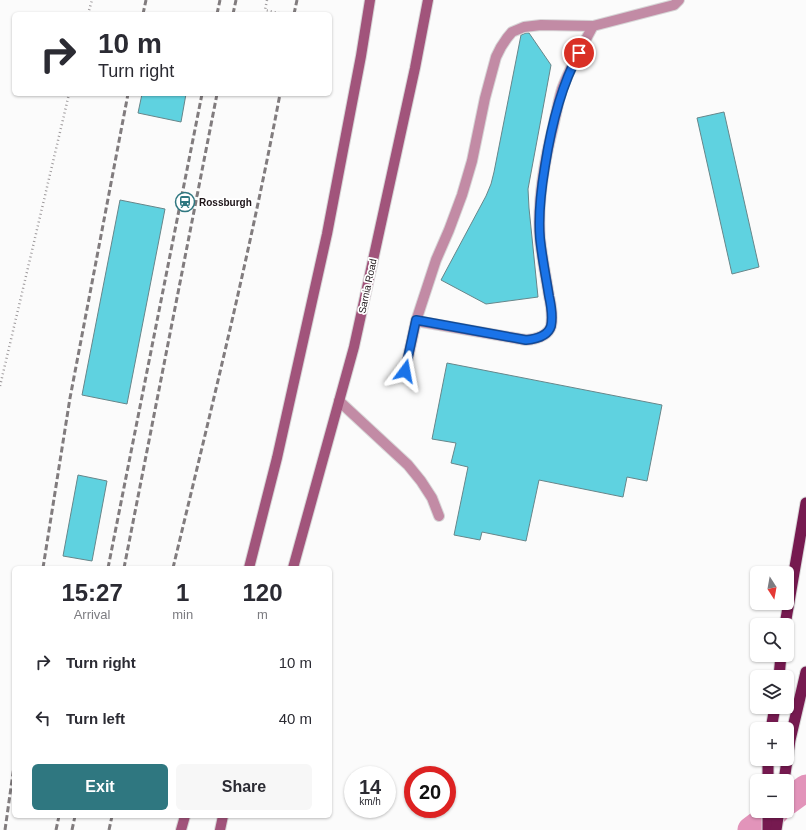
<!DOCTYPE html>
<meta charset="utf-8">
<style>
body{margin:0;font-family:Arial,sans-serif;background:#f7f7f7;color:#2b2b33;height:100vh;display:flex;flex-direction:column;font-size:15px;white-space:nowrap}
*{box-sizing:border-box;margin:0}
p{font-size:13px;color:#7c7c81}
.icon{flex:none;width:22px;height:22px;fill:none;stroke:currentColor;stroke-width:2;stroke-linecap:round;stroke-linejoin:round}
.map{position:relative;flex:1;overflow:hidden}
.drawer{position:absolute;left:12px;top:566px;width:320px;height:252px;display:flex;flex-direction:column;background:#fff;border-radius:6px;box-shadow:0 1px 3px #0004}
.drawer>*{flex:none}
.hud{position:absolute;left:12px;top:12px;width:320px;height:84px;border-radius:6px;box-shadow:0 1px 3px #0004;background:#fff;color:#2b2b33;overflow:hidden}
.needle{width:26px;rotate:169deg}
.fabs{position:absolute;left:750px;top:566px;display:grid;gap:8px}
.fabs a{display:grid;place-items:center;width:44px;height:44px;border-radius:6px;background:#fff;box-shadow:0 1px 3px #0004;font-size:20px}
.speed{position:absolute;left:344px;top:766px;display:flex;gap:8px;font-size:20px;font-weight:700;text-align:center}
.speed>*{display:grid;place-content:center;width:52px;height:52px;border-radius:50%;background:#fff;box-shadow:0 1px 3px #0004;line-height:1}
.speed small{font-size:10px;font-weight:400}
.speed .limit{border:6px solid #d22;background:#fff;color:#111}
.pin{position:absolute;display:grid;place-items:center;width:34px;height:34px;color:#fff;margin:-17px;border:2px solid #fff;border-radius:50%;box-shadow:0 1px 4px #0007}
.me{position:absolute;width:44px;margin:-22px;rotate:13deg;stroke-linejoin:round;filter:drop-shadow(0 0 3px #0008)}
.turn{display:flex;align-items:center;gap:14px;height:84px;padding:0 20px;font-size:18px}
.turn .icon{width:52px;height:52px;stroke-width:2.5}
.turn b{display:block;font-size:28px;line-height:34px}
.eta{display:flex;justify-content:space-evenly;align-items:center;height:68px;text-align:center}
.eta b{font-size:24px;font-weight:700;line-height:28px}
.primary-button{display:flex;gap:8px;margin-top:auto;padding:8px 20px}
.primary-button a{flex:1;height:46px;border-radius:6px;background:#2f7780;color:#fff;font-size:16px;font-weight:700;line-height:46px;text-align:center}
.primary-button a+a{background:#f7f7f7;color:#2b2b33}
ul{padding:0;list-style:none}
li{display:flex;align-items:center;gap:12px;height:56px;padding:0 20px}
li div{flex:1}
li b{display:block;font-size:15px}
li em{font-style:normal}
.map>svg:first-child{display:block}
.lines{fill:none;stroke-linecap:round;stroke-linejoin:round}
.canal{stroke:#e294ba;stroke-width:27}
.building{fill:#5fd2e0;stroke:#67868a}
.service-casing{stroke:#d7d6d7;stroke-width:12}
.secondary-casing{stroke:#d7d6d7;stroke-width:12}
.trunk-casing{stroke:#d7d6d7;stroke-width:13}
.path{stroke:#9e9a9c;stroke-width:2.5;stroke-dasharray:1 3;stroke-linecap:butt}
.service{stroke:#c28ba5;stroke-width:10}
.secondary{stroke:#a1547b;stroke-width:10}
.trunk{stroke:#761a50;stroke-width:11}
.rail{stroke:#817c7e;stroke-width:3;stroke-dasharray:6 3;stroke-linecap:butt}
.route-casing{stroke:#114b97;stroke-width:10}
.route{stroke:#1a73e8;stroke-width:7}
.labels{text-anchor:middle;stroke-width:3.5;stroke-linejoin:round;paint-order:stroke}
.poi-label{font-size:10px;font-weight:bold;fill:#1d1418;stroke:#fff;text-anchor:start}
.street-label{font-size:10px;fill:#1d1418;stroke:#fff}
</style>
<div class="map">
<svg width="806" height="830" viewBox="0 0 806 830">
<rect width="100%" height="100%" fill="#fbfbfb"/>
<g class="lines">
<g class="canal">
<polyline points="787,802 806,788"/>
<polyline points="751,830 776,811"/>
</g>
</g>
<g class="building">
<polygon points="526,33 529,33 551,65 528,189 529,208 538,297 486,304 441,280 486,196 491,184 494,172 521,35"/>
<polygon points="142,94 186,94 181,122 138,113"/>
<polygon points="724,112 759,267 732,274 697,118"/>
<polygon points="120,200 165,209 127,404 82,395"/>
<polygon points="447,363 662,405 647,481 627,477 623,497 539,480 526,541 482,532 480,540 454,535 468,467 451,463 456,443 432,439"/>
<polygon points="78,475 107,481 92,561 63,556"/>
</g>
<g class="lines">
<g class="service-casing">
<g id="service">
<path d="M416,321L526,340C536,339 548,336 551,326C553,316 551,305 549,296C546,277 542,258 540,239C537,201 544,163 553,127C556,115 558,102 562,89C570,67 582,47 593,26"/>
<polyline points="405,371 416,321 436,260 449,230 462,195 472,161 485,98 496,57 501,47 507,38 512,32 524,27 541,25 593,26 674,5 679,0"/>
<polyline points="339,401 408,465 421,481 432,498 439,516"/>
</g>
</g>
<g class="secondary-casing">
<g id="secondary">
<polyline points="249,568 277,458 327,234 361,56 370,0"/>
<polyline points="293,568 354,347 415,68 428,0"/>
<polyline points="181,830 185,816"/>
<polyline points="220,830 223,816"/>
</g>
</g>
<g class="trunk-casing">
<g id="trunk">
<polyline points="785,625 806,503"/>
<polyline points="779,677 781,655"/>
<polyline points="771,729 775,707"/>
<polyline points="768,759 768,781"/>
<polyline points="784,781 790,740 806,672"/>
<polyline points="768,811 768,830"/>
<polyline points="776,830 779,811"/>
</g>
</g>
<g class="path">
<polyline points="267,0 265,10 283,14"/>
<polyline points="88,14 92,0"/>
<polyline points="0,386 69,94"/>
</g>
<use href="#service" class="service"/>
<use href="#secondary" class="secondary"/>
<use href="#trunk" class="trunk"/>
<g class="rail">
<polyline points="143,14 146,0"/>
<polyline points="217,14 220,0"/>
<polyline points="233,14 236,0"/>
<polyline points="294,14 297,0"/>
<polyline points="43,568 70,398 128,94"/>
<polyline points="108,568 202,94"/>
<polyline points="124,568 217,94"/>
<path d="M173,568C211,410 250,253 280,94"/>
<polyline points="5,830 14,766"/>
<polyline points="56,830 59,816"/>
<polyline points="72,830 75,816"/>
<polyline points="109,830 112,816"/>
</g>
</g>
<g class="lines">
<g class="route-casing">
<path id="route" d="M405,371L416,320L526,340C536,339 548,336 551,326C553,316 551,305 549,296C546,277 542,258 540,238C538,214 541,190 545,166C551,127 560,88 579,53"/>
</g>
<use href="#route" class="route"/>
</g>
<defs>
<g id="station-ring" transform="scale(1)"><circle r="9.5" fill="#fff" stroke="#2f7780" stroke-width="1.5"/><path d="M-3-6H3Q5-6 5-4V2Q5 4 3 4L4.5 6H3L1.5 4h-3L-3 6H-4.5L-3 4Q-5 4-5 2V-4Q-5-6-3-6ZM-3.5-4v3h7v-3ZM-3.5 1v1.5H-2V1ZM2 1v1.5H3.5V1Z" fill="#2f7780"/></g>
</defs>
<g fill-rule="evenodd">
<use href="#station-ring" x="185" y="202"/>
</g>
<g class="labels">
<g class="poi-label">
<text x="199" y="206">Rossburgh</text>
</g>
<g class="street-label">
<text transform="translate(367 286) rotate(-78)" y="4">Sarnia Road</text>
</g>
</g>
</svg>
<div class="fabs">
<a><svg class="needle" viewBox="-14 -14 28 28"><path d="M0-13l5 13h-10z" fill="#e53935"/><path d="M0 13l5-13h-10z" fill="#7c7c81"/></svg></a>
<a><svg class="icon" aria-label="search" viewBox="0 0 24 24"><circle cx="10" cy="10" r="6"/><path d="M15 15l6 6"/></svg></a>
<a><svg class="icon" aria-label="layers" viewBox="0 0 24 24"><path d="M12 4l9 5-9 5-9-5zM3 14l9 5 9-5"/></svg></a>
<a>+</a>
<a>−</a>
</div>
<div class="speed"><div>14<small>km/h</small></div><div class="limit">20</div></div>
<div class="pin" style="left:579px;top:53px;background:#d93025"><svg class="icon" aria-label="arrive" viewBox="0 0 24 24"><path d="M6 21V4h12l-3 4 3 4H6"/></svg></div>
<svg class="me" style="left:405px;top:371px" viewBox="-20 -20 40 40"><path d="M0-17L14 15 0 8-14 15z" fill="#1a73e8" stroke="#fff" stroke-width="4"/></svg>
<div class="hud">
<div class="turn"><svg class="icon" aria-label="right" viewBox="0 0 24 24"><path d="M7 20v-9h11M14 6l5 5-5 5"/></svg><div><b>10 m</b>Turn right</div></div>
</div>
<section class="drawer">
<div class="eta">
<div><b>15:27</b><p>Arrival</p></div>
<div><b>1</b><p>min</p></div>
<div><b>120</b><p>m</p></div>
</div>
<ul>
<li><svg class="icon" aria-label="right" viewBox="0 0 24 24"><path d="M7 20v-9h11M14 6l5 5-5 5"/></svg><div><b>Turn right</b></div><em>10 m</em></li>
<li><svg class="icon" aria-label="left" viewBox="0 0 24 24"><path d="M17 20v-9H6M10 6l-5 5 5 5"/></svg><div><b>Turn left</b></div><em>40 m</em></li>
</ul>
<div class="primary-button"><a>Exit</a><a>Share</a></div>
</section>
</div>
